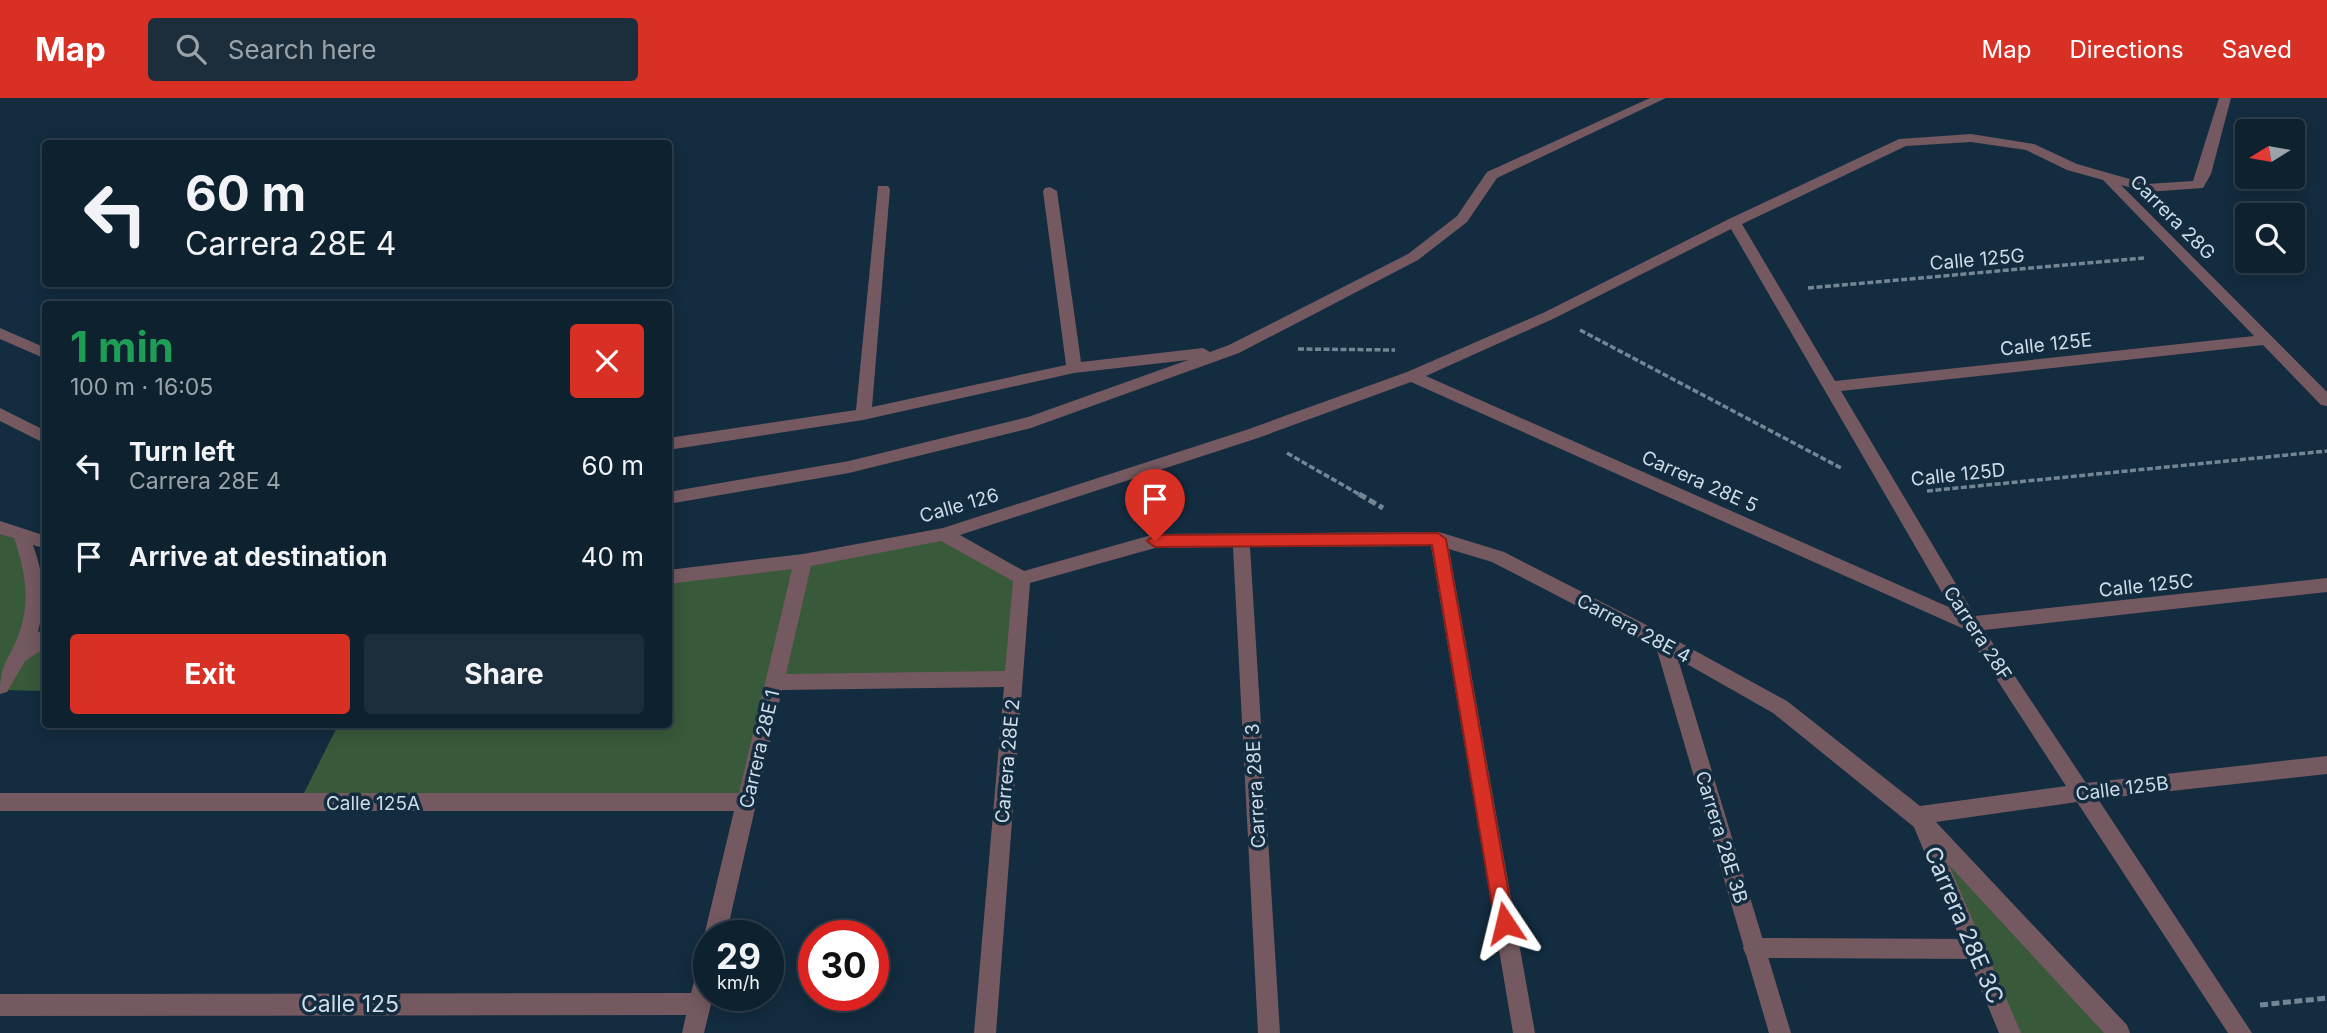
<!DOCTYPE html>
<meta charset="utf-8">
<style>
body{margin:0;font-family:Inter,sans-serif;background:#1c2e3b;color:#f1f3f6;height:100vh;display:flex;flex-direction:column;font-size:26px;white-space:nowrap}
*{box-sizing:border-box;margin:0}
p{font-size:23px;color:#9ba3aa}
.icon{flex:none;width:38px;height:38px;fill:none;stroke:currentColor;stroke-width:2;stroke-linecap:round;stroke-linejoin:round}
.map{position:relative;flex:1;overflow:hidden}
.details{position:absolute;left:42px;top:203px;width:630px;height:427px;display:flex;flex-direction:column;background:#0e212f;border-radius:7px;box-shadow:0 4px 18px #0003,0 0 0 2px #2e3e4b}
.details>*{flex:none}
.hud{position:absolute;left:42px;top:42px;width:630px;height:147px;border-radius:7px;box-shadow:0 4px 18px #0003,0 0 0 2px #2e3e4b;background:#0e212f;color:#f1f3f6;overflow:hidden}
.needle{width:46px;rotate:259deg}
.buttons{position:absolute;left:2235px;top:21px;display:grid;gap:14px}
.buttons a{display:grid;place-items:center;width:70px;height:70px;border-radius:7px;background:#0e212f;box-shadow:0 4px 18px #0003,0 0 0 2px #2e3e4b;font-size:35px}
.speed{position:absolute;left:693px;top:822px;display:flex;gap:14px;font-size:35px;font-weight:700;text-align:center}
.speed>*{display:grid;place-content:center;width:91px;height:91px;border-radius:50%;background:#0e212f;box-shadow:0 4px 18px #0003,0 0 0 2px #2e3e4b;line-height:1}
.speed small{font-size:18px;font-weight:400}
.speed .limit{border:10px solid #d22;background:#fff;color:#111}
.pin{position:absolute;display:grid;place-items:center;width:60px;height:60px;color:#fff;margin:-72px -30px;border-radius:50% 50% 50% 0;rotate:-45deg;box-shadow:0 0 7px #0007}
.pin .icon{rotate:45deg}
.me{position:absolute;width:77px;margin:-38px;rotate:350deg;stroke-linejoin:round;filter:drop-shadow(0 0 5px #0008)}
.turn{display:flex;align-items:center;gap:24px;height:147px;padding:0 28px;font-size:32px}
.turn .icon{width:91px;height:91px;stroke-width:2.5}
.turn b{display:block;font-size:49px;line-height:60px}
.round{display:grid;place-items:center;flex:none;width:74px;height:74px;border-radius:7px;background:#1c2e3b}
.summary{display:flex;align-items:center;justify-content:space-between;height:119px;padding:0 28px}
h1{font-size:42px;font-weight:700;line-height:52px;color:#1e9e55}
.primary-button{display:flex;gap:14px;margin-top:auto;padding:14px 28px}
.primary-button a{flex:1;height:80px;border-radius:7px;background:#d93025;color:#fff;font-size:28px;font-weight:700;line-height:80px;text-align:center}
.primary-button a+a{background:#1c2e3b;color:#f1f3f6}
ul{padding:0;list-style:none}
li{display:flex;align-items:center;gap:21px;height:91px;padding:0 28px}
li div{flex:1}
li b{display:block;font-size:26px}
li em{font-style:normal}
header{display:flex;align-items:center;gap:42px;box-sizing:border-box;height:98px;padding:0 35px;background:#d93025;color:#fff}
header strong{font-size:33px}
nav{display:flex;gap:38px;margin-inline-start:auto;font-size:24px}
.search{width:490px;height:63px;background:#1c2e3b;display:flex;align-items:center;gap:18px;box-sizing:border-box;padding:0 24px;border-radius:7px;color:#9ba3aa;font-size:26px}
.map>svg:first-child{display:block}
.green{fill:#39593b}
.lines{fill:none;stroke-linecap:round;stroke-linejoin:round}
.path-far1{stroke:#728695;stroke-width:3.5;stroke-dasharray:6 2.5;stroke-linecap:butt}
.path{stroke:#728695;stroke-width:5;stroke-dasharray:8 3.5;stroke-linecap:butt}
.lane{fill:#745960;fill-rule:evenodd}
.street{fill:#745960;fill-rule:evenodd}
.route{fill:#d93025;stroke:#8d1f18;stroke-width:2}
.labels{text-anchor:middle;stroke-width:7;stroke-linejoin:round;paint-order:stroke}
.street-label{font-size:19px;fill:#cddce8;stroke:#132c3f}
.near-street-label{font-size:23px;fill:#cddce8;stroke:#132c3f}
</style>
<header>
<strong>Map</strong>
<div class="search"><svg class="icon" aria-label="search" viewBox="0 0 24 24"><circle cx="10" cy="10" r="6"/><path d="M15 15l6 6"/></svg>Search here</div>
<nav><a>Map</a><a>Directions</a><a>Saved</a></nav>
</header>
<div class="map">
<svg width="2327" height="935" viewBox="0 0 2327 935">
<rect width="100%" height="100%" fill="#132c3f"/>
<g class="green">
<polygon points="0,429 21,437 37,491 22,554 45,538 45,593 0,592"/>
<polygon points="943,436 1022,480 1014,581 775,585 747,704 299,705 338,627 668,626 669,479"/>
<polygon points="1917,718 2119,935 2010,935"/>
</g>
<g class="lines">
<g class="path-far1">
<polyline points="1808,190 2144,160"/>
<polyline points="1580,232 1841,370"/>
<polyline points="1298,251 1395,252"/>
<polyline points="1287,355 1362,398"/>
<polyline points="1927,393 2327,353"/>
</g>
<g class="path">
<polyline points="1359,396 1383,410"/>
<polyline points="2260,907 2327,900"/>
</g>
<polygon class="lane" points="1754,840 1976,841 1984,844 1987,851 1984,858 1976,861 1754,860 1746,857 1743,850 1746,843"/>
<g class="street">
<polygon points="1650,0 1666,0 1497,80 1467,124 1418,162 1239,255 1031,330 849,375 668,406 668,394 849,363 1028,319 1188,262 1074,275 863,322 668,352 668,340 856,312 878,88 888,88 890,91 872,309 1066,267 1043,93 1045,90 1050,89 1057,93 1081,264 1203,250 1210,254 1229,247 1408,156 1457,118 1487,74"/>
<path d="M2219,0H2231L2211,76L2203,90L2147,94L2121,87L2327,294V308L2321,307L2263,247L1841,293L1975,518L2327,480V494L1984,532L2086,685L2327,658V676L2098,701L2252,935H2228L2077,704L1936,724L2127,927L2130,935H2104L1949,767L2021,935H1999L1914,729L1773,615L1678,561L1791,935H1769L1656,549L1492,464L1449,451L1535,935H1513L1431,448L1250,449L1280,935H1258L1233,449L1155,450L1030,485L996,935H974L1004,589L782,592L726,838H709V846L704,838L734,713H0V695H739L792,471L668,486V472L803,456L943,430L1246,332L1407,274L1545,214L1729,121L1899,41L1971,36L2034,46L2077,66L2147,86L2193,83ZM1971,44L2026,52L2067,72L2103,82L2254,238L1835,283L1742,126L1906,48ZM1731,131L1951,510L1426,278L1555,220ZM1411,284L1964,531L2066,688L1920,708L1787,603L1670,539L1504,454L1439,434L1155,436L1024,473L960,437L1258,340ZM941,443L1013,483L1005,573L786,576L811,468Z"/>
<polygon points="0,230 46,250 46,261 0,241"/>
<polygon points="0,310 46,333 46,346 0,323"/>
<path d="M0,423L46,438V451L33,447C44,477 46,504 38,534L46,531V549L25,563L7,594L0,596C0,564 9,563 19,536C31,503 25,472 14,440L0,436Z"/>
<polygon points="709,855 709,898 713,898 704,935 682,935 686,917 0,918 0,896 691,895 701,858"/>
</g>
</g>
<polygon class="route" points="1438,435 1446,441 1514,825 1512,832 1505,834 1498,832 1495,825 1432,447 1155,449 1147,443 1155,437"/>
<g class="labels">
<g class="street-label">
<text transform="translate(2173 119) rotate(45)" y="7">Carrera 28G</text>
<text transform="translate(1977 161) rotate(-5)" y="7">Calle 125G</text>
<text transform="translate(2046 246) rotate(-6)" y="7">Calle 125E</text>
<text transform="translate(1958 376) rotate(-6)" y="7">Calle 125D</text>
<text transform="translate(1700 383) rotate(24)" y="7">Carrera 28E 5</text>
<text transform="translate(959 407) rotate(-16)" y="7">Calle 126</text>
<text transform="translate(2146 487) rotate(-6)" y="7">Calle 125C</text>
<text transform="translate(1634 530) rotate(28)" y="7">Carrera 28E 4</text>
<text transform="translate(1978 535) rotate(57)" y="7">Carrera 28F</text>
<text transform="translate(759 651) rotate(-77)" y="7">Carrera 28E 1</text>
<text transform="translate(1007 663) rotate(-85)" y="7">Carrera 28E 2</text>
<text transform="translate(1255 688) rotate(-93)" y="7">Carrera 28E 3</text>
<text transform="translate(2122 690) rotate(-7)" y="7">Calle 125B</text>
<text x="373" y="712">Calle 125A</text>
<text transform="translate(1722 739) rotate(73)" y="7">Carrera 28E 3B</text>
</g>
<g class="near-street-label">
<text transform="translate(1964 827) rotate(67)" y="8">Carrera 28E 3C</text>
<text x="350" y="914">Calle 125</text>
</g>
</g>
</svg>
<div class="buttons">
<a><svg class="needle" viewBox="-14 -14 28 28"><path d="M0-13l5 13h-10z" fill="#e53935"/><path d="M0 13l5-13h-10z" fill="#9ba3aa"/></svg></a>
<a><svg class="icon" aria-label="search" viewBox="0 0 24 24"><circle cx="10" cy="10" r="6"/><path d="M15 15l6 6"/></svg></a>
</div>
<div class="speed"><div>29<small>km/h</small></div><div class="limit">30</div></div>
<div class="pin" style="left:1155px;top:443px;background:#d93025"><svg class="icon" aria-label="arrive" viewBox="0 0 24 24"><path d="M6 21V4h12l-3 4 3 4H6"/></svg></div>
<svg class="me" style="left:1505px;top:825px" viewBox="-20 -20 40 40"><path d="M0-17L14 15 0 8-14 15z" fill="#d93025" stroke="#fff" stroke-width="4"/></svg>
<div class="hud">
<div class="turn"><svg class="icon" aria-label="left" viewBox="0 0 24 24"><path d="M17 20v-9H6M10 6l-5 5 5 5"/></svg><div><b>60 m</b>Carrera 28E 4</div></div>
</div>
<section class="details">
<div class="summary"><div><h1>1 min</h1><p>100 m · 16:05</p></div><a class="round" style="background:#d93025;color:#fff"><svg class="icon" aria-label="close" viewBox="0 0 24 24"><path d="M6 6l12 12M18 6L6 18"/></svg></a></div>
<ul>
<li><svg class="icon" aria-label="left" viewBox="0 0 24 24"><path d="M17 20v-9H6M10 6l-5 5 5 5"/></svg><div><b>Turn left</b><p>Carrera 28E 4</p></div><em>60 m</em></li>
<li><svg class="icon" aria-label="arrive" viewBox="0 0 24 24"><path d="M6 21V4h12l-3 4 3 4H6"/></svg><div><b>Arrive at destination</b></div><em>40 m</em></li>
</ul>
<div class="primary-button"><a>Exit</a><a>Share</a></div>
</section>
</div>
